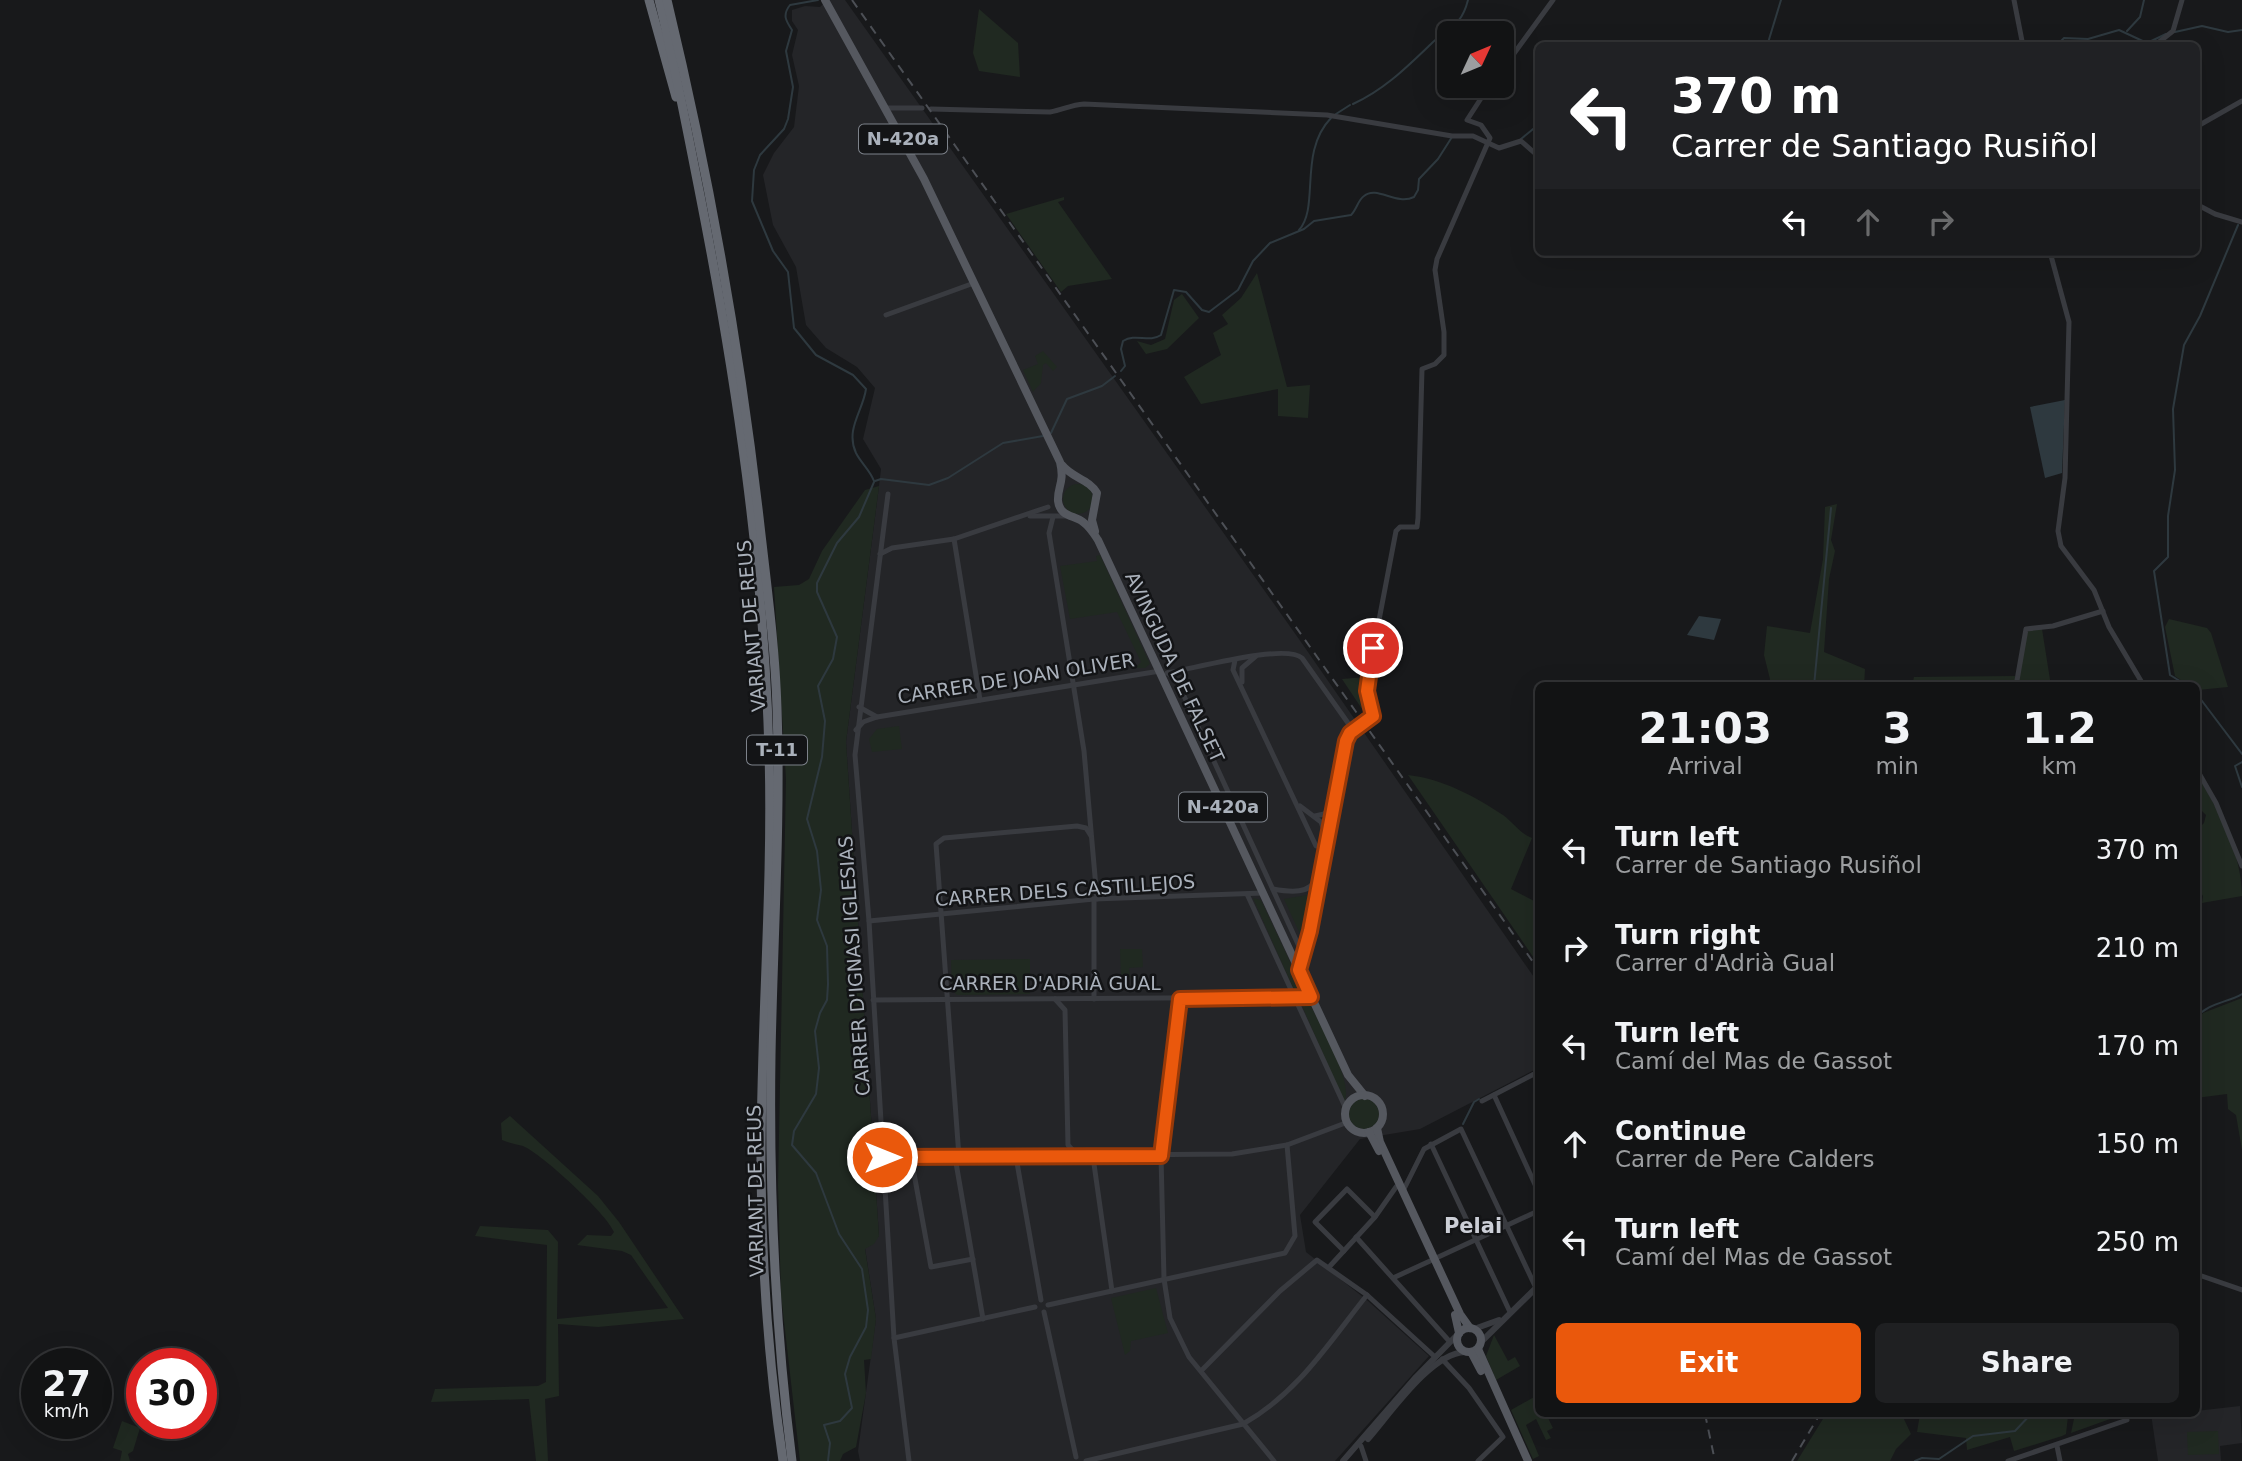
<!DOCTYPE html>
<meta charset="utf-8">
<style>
body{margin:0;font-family:"DejaVu Sans",sans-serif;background:#1f2022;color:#f1f3f6;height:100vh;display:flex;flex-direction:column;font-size:26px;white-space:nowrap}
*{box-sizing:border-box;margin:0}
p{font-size:23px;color:#9c9ea0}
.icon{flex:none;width:38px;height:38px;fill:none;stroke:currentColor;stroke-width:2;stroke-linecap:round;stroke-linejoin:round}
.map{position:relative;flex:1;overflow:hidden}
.details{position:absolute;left:1535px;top:682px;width:665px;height:735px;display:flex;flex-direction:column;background:#121314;border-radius:10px;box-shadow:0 7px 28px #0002,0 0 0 2px #313234}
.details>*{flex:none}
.banner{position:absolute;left:1535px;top:42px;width:665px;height:214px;border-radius:10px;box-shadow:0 7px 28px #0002,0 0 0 2px #313234;background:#202124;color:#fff;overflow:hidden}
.needle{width:46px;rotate:46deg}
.controls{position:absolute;left:1437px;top:21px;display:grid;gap:14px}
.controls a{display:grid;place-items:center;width:77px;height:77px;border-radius:10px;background:#121314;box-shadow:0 7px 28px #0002,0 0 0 2px #313234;font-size:35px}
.speed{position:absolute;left:21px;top:1348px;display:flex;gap:14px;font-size:35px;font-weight:700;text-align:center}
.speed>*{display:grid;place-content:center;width:91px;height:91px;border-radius:50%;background:#121314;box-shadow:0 7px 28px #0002,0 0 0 2px #313234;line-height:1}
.speed small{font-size:18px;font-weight:400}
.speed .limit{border:10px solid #d22;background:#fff;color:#111}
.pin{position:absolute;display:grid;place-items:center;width:60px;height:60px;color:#fff;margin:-30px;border:4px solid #fff;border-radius:50%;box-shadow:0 2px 7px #0007}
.me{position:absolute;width:77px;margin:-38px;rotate:90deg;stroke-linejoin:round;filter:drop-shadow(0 0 5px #0008)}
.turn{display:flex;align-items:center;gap:24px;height:147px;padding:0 21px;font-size:32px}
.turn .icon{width:91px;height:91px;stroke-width:2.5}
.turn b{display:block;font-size:49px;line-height:60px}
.lanes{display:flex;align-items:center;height:66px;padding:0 21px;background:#0003;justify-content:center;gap:35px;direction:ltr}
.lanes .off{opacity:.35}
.eta{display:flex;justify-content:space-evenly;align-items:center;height:119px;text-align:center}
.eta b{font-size:42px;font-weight:700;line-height:49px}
.button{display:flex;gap:14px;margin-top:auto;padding:14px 21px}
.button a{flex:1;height:80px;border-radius:10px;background:#ea580c;color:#fff;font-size:28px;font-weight:700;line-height:80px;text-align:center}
.button a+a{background:#1f2022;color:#f1f3f6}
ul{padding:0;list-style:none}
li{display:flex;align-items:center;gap:21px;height:98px;padding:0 21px}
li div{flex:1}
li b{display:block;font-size:26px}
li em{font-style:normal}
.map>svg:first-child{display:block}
.built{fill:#242528}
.green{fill:#202921}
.water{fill:#2e393f}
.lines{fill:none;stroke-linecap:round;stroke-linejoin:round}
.stream{stroke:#2e393f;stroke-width:2}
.minor{stroke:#393b40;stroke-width:5}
.tertiary{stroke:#393b40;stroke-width:6}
.primary{stroke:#55585f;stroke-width:8}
.motorway{stroke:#656971;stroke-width:9}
.rail{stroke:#4c4f55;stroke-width:2;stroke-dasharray:9 7;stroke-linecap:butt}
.minor-bridge{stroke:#393b40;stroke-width:5}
.route-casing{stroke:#983908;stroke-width:18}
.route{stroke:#ea580c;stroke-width:12}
.labels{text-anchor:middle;stroke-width:5;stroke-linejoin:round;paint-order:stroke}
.shield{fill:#131416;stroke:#7d828a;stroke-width:2}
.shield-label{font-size:18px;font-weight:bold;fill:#aab1bb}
.street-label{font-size:19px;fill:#aab1bb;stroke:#131416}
.neighbourhood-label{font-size:21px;font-weight:bold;fill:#cccfd7;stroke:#131416}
</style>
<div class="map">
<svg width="2242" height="1461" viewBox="0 0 2242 1461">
<rect width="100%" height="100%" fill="#18191b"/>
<g class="built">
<polygon points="827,0 845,0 1301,642 1538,983 1538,1068 1420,1129 1360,1139 1300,1215 1306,1252 1368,1301 1429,1356 1335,1461 860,1461 858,1451 876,1319 865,1248 879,1236 846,742 879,486 881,469 863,439 875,388 857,367 826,348 806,325 796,267 773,225 763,175 774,153 794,127 799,86 792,55 798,30 792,21 792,10 805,6 820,7"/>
<polygon points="2240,1406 2242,1443 2220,1446 2221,1461 2158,1461 2151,1414 2196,1414 2196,1411"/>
</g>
<g class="green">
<polygon points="979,9 1018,43 1020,77 979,71 973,53"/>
<polygon points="1064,197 1064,200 1058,202 1112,279 1068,286 1061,292 1006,214"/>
<polygon points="1257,273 1287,387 1310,385 1308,418 1278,416 1278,389 1201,404 1184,377 1221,355 1213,333 1228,324 1222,315 1241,298"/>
<polygon points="1182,294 1199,318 1167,349 1146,354 1137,341 1151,345 1165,339 1174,300"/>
<polygon points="1043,351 1057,367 1053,371 1046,363 1043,365 1041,383 1033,392 1023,370 1038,364 1035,356"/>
<circle cx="1078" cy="499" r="15"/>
<polygon points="879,486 846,742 879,1236 874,1244 865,1249 876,1319 871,1359 864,1360 866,1393 856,1447 843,1454 840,1461 800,1461 781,1295 778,1186 786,779 774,587 799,585 809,579 822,551 865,490"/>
<polygon points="1837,504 1831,540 1835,551 1829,579 1824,652 1865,669 1864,686 1769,686 1770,679 1764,655 1767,626 1810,633 1823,559 1825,507"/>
<polygon points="1100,555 1150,664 1145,668 1135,668 1141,662 1117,612 1070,619 1060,566 1097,561 1096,556"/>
<polygon points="2169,619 2207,628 2211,633 2228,687 2198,690 2196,686 2189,686 2175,676 2165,627"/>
<polygon points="2030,629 2042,629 2051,686 2017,686 2025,636"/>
<polygon points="2015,676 2015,686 1912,686 1914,677"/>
<polygon points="1366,677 1364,695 1370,713 1368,718 1342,679"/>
<polygon points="899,726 902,749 872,752 869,739 877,729"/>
<path d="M1408,775C1443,779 1474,796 1503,815C1514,823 1518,832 1532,838L1511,889L1538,903V964Z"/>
<path d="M2200,779C2220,814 2242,855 2242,896L2202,903L2203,896L2196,885V868L2202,862L2196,860V831L2204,823L2206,815L2202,811L2196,812V780Z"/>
<polygon points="1307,895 1309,899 1300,934 1284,899"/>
<polygon points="1253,898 1261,900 1300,983 1299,991 1294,990"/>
<polygon points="1120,949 1142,949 1143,967 1129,968 1130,976 1142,978 1121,977"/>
<polygon points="1030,959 1030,994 957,995 952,990 951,960"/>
<polygon points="2242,998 2242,1150 2236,1115 2228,1109 2227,1094 2196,1098 2196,1022 2203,1013"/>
<path d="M1300,1001L1310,1004C1319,1024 1355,1084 1344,1102Z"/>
<circle cx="1364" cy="1114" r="15"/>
<path d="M510,1116L598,1196L619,1222L684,1319L598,1327L558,1324L559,1396L545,1399L548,1461H536L529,1399L431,1402L435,1389L538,1386L546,1382L547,1245L475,1236L480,1226L548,1230L558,1242L557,1319L668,1308L631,1255L622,1251L577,1245L587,1235L611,1236L614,1232C607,1214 542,1154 523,1146C516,1144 509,1143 502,1140L501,1123Z"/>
<polygon points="1156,1288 1168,1333 1131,1341 1130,1351 1125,1355 1111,1298"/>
<polygon points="1494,1335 1508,1361 1515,1357 1520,1366 1496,1380 1486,1356"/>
<polygon points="1536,1396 1538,1414 1546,1414 1553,1428 1547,1431 1551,1438 1546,1440 1536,1419 1526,1425 1539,1456 1533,1459 1511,1410"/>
<polygon points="1826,1414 1910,1414 1909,1419 1905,1416 1903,1417 1911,1434 1896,1449 1890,1461 1797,1461"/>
<polygon points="1920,1414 2066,1414 2068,1416 2066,1434 2062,1436 2014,1451 2010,1437 1967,1450 1966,1438 1917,1432"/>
<polygon points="2075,1414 2124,1414 2071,1433"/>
<polygon points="122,1421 140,1428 133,1451 128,1454 130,1461 120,1461 122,1451 113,1448"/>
<polygon points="2218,1431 2219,1454 2188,1455 2187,1432"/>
</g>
<g class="water">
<polygon points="2065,400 2062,473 2045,478 2030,407"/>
<polygon points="1699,616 1721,619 1714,640 1687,635"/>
</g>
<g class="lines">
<g class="stream">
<path d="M818,0L790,5C782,15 786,21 792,30L786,51L793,87L788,119L784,129L760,155L754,170L752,201L773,251L788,272L794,328L816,355L853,375L866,389C863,411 845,429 856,453C861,463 870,470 874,481"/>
<polyline points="2127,31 2140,17 2144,0"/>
<polyline points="2175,32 2202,26 2228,32 2242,30"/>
<polyline points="1767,46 1781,0"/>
<polyline points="2056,46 2064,38 2088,39 2119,30 2147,43 2166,34"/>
<path d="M1353,104C1384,90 1407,67 1431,44C1447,28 1461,28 1468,0"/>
<polyline points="1336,114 1350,105"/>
<polyline points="1521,139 1538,125"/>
<path d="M1299,230C1320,207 1298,152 1331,118"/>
<path d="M1121,371L1125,366L1121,349L1123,341C1136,333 1149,343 1161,335L1174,290L1186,292L1202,310L1209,312L1238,290L1253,261L1270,243L1304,229L1314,221L1351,215C1357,209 1358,200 1364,196C1377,185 1396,206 1414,197L1418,190L1419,179L1438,159L1452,137"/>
<polyline points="1051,433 1067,399 1102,386 1115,376"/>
<polyline points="875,481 881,479 929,485 948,478 1003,443 1043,436"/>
<polyline points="1814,686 1831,508"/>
<polyline points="2188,686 2170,675 2154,571 2168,557 2168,516 2175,470 2173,409 2184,345 2200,316 2238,225"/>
<polyline points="2196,693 2242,754"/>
<polyline points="2242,762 2235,766 2242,787"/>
<path d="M2196,1018C2208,1003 2226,1003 2242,994"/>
<polyline points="1463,1124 1474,1102 1479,1099"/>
<polyline points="828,1461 830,1443 824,1425 840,1421 852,1408 845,1374 850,1357 866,1327 868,1310 862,1269 839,1234 816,1173 792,1145 794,1131 816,1094 819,1068 815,1031 820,1013 827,1000 828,984 827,946 817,920 821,890 817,851 807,819 822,757 825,721 818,686 833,659 837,637 817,592 817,583 837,543 859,517 874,482"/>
<polyline points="1915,1461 1922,1458 1939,1459 1973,1436 2015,1431 2031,1414"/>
</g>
<g class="minor">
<polyline points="2014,0 2023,46"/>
<polyline points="2154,46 2173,31 2182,0"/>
<polyline points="1502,70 1553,0"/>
<polyline points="886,108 922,108"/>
<path d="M931,109L1050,112C1063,110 1070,105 1084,104L1327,115L1452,136H1473L1499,148L1521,141L1538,156"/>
<polyline points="2196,127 2242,101"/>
<polyline points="2196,204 2215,214 2242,222"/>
<polyline points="2050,252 2069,322 2065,478 2058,531 2061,546 2094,590 2109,627 2144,686"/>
<polyline points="886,315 974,283"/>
<polyline points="888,494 855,755 869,921 894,1338 909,1461"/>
<polyline points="1030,516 1068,516"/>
<polyline points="1053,517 1049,533 1084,751 1097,899"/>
<polyline points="954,539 980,700"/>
<polyline points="880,554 892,548 954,539 1048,507"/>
<polyline points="1235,660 1233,670 1316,846 1326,846"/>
<path d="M1167,673C1193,669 1285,643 1302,658L1348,723L1350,733"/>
<polyline points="1168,673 1178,683 1303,955"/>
<polyline points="1242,682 1242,668 1256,656"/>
<polyline points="2016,686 2026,629 2053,626 2103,611"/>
<polyline points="859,707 877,717"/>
<polyline points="1370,719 1373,712 1367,697 1367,683 1396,531 1400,527 1417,527 1418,518 1422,369 1435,364 1444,355 1444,332 1435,270 1437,259 1490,138 1481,125 1467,120 1489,86"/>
<polyline points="856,730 863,722 877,717 1160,671"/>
<polyline points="2196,768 2216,803 2242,866"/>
<polyline points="1334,792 1348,738 1361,726"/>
<polyline points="1300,806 1321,822 1326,836"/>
<polyline points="1315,816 1324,814 1330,808"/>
<path d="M1273,889C1289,892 1312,895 1317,876"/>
<polyline points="1247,894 1346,1109"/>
<polyline points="1094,899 1094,999"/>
<polyline points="869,921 1094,899 1263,893"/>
<polyline points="1299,970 1310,931 1335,789"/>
<polyline points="1055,999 1065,1010 1068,1145 1077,1155"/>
<polyline points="1180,999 1161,1156 1164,1279 1170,1318 1189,1357 1274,1461"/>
<polyline points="873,1000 1311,997"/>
<polyline points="1494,1095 1538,1191"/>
<polyline points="1482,1101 1538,1072"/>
<polyline points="1431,1144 1510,1312"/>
<polyline points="882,1157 1232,1154 1287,1145 1348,1122"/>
<polyline points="911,1157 931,1267 973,1259"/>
<polyline points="955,1157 983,1319"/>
<polyline points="959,1157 936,844 944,838 1077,826 1086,828 1091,836"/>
<polyline points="1016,1157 1041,1300"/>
<polyline points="1093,1157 1112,1291"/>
<polyline points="1403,1191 1424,1149 1461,1129 1536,1288"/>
<polyline points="1356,1237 1450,1342"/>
<polyline points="1344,1251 1315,1222 1347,1189 1375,1217"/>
<polyline points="1434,1259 1538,1211"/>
<polyline points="1330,1266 1375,1217 1396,1187"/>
<polyline points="2196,1274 2242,1290"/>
<polyline points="1393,1278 1430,1261"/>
<polyline points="1048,1305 1285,1253 1295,1236 1287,1145"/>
<polyline points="1044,1312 1076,1457"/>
<polyline points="894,1338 1035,1307"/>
<polyline points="1442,1359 1469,1388 1503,1437 1478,1461"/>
<polyline points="1201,1371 1280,1291 1317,1260 1367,1295 1435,1357"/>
<polyline points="1361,1446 1366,1461"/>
<polyline points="2057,1446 2060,1461"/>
<path d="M1086,1461L1243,1424C1298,1393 1328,1344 1367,1295"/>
<polyline points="2008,1461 2127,1420"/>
</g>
<g class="tertiary">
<polyline points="1474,1329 1499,1320"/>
<polyline points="1482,1341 1538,1286"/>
<path d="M1368,1439C1390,1414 1431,1353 1465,1352"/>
<polyline points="1343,1461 1416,1377 1458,1334"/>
</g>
<g class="primary">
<path d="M825,0L924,179L1060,462C1065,483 1057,487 1058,501C1060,517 1074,515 1083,522C1090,527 1094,534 1098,540L1348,1075L1365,1096"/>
<path d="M1062,465C1072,478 1089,479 1097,493L1092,520L1095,531"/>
<circle cx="1364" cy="1114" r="19"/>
<polyline points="1377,1128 1380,1142 1460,1314 1470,1328"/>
<polyline points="1369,1132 1379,1151"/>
<polyline points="1455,1315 1459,1333"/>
<circle cx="1469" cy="1340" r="12"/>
<polyline points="1478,1349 1528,1461"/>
<polyline points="1471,1352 1481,1371"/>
</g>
<g class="motorway">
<polyline points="649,0 676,97"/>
<path d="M659,0C675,65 687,130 700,195C736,378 764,566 769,752C773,893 760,1033 761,1174C762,1269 769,1367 783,1461"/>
<path d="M667,0C708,170 739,343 759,517C766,580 775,644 777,708C781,824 773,940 771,1055C769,1191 775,1326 792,1461"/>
</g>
<g class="rail">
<polyline points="852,0 1538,969"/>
<polyline points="1705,1414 1715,1461"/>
<polyline points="1792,1461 1820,1414"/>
</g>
<polyline class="minor-bridge" points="1361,726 1370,719"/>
</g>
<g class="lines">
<g class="route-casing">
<polyline id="route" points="882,1157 1161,1156 1180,999 1311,997 1299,970 1310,931 1346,741 1350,733 1373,716 1367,691 1373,648"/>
</g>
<use href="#route" class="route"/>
</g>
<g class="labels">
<g class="shield">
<rect x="859" y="124.5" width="88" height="29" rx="5"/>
<rect x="747" y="735.5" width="60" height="29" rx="5"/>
<rect x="1179" y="792.5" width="88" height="29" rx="5"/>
</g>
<g class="shield-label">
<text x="903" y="145">N-420a</text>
<text x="777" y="756">T-11</text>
<text x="1223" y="813">N-420a</text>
</g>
<g class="street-label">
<text transform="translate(751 626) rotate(-95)" y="7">VARIANT DE REUS</text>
<text transform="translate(1175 667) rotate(65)" y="7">AVINGUDA DE FALSET</text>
<text transform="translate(1016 678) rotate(-9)" y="7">CARRER DE JOAN OLIVER</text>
<text transform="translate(1065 890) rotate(-4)" y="7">CARRER DELS CASTILLEJOS</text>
<text transform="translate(854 966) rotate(-94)" y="7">CARRER D'IGNASI IGLESIAS</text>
<text x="1050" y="990">CARRER D'ADRIÀ GUAL</text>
<text transform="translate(755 1191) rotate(-91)" y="7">VARIANT DE REUS</text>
</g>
<g class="neighbourhood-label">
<text x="1473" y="1233">Pelai</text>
</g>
</g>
</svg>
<div class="controls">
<a><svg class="needle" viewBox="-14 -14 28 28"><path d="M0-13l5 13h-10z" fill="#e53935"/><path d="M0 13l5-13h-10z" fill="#9c9ea0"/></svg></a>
</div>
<div class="speed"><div>27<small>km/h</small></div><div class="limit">30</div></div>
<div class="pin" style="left:1373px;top:648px;background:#d93025"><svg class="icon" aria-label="arrive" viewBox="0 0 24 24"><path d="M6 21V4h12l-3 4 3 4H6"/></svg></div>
<svg class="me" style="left:882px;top:1157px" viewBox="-20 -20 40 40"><circle r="17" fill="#ea580c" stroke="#fff" stroke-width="3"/><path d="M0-11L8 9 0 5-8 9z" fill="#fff"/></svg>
<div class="banner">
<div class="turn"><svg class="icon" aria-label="left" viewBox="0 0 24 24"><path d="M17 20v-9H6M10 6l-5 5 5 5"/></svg><div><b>370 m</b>Carrer de Santiago Rusiñol</div></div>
<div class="lanes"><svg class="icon" aria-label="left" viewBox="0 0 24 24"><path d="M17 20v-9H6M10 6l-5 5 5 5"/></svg><svg class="icon off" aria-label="ahead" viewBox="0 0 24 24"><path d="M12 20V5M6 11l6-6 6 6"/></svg><svg class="icon off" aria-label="right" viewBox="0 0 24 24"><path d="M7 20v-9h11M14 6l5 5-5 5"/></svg></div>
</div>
<section class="details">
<div class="eta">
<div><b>21:03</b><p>Arrival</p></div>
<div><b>3</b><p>min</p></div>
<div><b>1.2</b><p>km</p></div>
</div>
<ul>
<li><svg class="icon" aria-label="left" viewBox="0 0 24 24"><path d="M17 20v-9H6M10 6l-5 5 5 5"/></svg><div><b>Turn left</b><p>Carrer de Santiago Rusiñol</p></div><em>370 m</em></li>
<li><svg class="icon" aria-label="right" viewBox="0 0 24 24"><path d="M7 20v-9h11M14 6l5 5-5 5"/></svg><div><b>Turn right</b><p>Carrer d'Adrià Gual</p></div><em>210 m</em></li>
<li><svg class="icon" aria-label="left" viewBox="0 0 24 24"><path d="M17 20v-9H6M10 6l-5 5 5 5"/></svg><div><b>Turn left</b><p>Camí del Mas de Gassot</p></div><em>170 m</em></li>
<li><svg class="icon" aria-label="ahead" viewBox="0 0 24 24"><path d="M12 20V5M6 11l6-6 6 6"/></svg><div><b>Continue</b><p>Carrer de Pere Calders</p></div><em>150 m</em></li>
<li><svg class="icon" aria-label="left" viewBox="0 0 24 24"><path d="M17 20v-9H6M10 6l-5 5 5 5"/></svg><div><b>Turn left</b><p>Camí del Mas de Gassot</p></div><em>250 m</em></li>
</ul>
<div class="button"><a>Exit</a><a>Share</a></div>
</section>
</div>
